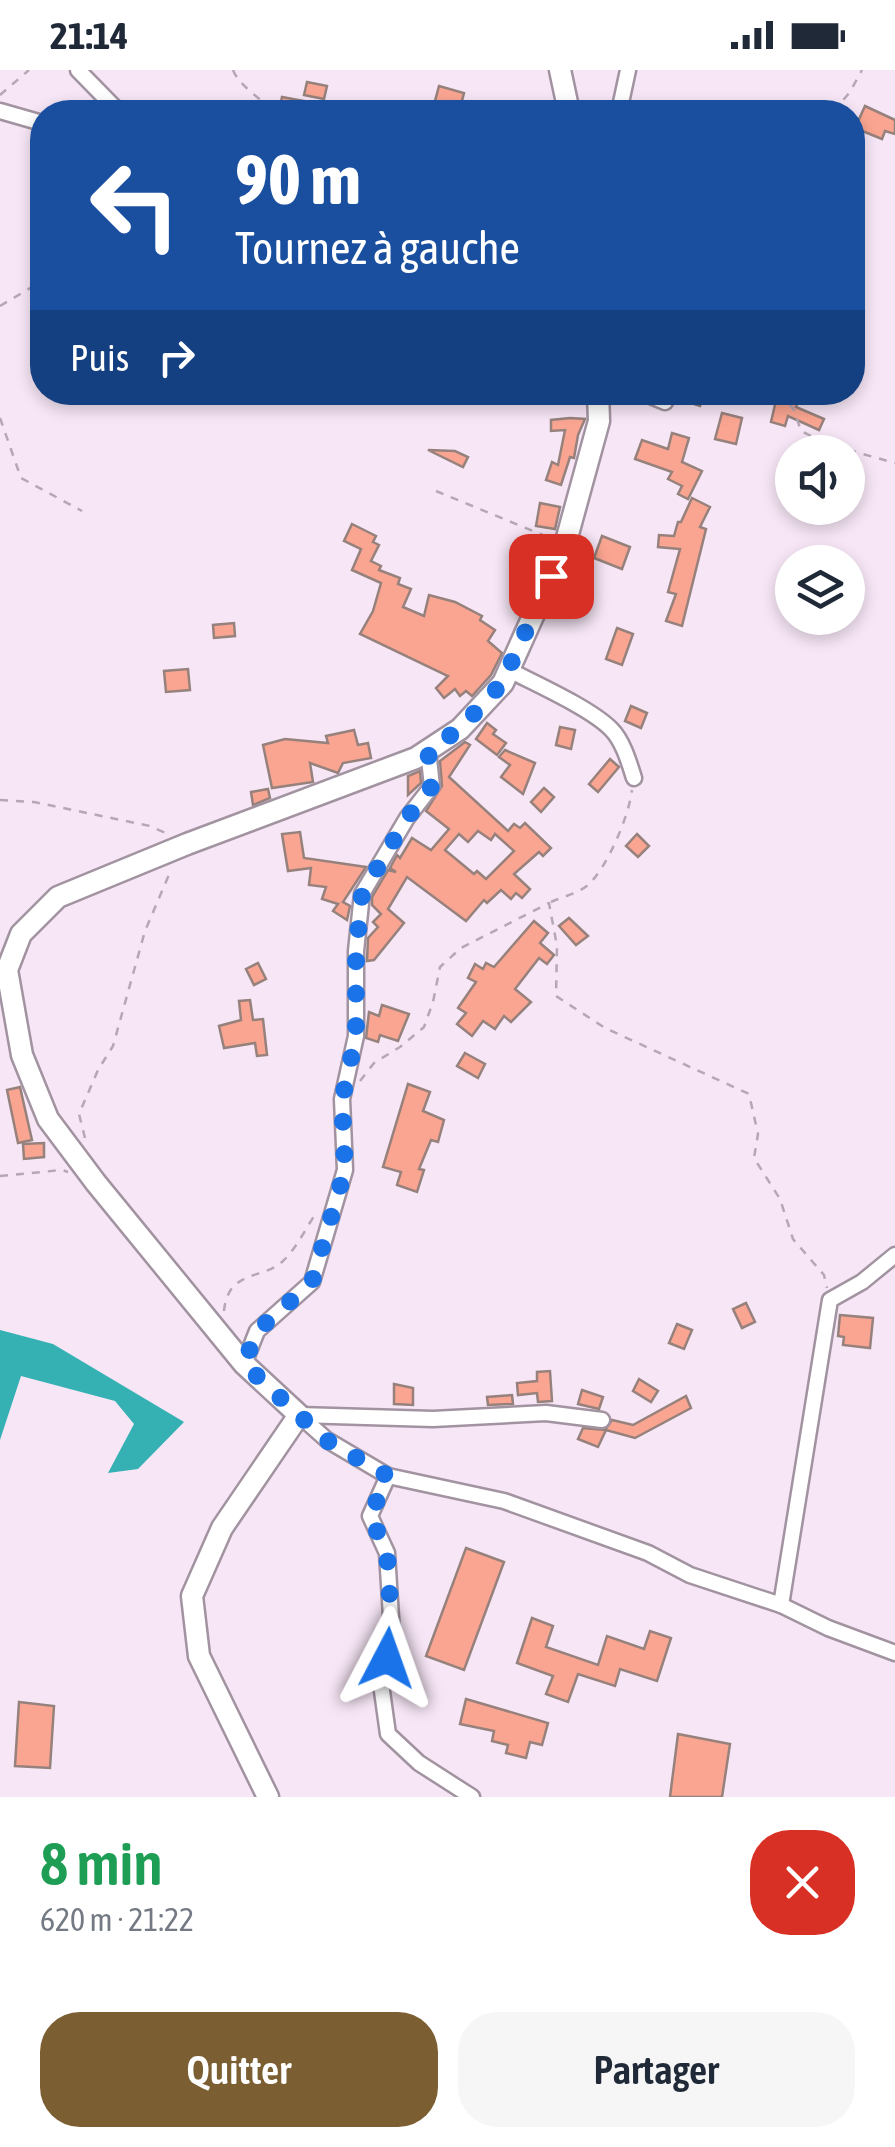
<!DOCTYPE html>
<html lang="fr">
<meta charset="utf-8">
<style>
body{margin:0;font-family:"Asap Condensed",sans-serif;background:#f6f6f7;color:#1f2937;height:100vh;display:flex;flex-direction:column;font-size:38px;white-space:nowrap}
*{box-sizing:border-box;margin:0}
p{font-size:32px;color:#747a83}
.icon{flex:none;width:55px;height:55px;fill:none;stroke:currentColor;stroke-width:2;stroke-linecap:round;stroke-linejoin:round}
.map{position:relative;height:1727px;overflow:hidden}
.details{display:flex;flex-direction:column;background:#fff;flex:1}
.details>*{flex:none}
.guide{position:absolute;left:30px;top:30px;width:835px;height:305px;border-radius:40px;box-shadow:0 5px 15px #0003;background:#1a4fa0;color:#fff;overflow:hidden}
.fabs{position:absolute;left:775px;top:365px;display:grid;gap:20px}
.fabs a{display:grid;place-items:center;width:90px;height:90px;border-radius:50%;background:#fff;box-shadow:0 5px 15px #0003;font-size:50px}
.pin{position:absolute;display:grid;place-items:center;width:85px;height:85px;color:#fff;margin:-42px;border-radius:20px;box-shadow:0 5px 15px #0006}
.me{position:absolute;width:110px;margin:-55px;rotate:4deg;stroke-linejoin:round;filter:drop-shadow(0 0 8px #0008)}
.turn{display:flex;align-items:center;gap:35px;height:210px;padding:0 40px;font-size:45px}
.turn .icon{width:130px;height:130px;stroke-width:2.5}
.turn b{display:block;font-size:70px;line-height:85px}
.then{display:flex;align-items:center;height:95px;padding:0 40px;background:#0003;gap:20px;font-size:38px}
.round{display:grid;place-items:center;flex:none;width:105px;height:105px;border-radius:40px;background:#f6f6f7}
.head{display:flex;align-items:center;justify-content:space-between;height:170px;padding:0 40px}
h1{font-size:60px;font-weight:600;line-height:75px;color:#1e9e55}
.action{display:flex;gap:20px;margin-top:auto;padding:20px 40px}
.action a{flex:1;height:115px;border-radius:40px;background:#7b5e31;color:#fff;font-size:40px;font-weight:600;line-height:115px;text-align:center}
.action a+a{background:#f6f6f7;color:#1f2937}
.status{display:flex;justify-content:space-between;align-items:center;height:70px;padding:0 50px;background:#fff;direction:ltr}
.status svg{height:28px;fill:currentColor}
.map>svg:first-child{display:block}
.water{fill:#35b1b3}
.building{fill:#faa591;stroke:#97817c;stroke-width:2.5;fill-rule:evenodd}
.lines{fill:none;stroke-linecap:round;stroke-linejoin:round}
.street-casing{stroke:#a293a1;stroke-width:19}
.secondary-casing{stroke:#a293a1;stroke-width:25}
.path{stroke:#b5a8b4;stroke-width:2.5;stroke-dasharray:8 8;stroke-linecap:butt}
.street{stroke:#fff;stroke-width:14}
.secondary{stroke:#fff;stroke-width:20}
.route{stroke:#1a73e8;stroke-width:18;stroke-dasharray:0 32.4}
</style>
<div class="status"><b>21:14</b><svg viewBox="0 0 49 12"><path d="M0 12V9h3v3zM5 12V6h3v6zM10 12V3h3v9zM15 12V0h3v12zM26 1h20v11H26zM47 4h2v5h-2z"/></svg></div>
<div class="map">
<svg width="895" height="1727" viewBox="0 0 895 1727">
<rect width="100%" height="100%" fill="#f7e6f6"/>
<polygon class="water" points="0,1260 53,1274 184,1352 138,1399 108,1403 134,1354 115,1331 21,1306 0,1370"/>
<g class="building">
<polygon points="307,12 327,16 324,29 304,25"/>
<polygon points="439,16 464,23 459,42 432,42"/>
<polygon points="282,27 304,31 302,42 279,42"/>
<polygon points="865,36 895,50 895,64 885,61 882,69 855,58"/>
<polygon points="670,322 704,322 700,336 675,328"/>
<polygon points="778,322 801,322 796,337 824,349 819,360 788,346 785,356 771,352"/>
<polygon points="722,343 742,348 736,374 715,369"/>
<polygon points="570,348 585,349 578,365 574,388 570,387 561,415 546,410 552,392 558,395 565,360 551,361 551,350"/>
<polygon points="672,363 689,368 682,392 702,401 688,429 678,424 682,416 668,409 672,402 635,389 642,370 668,379"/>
<polygon points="428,380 455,381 468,387 463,397"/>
<polygon points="692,428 710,437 700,457 706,459 682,556 666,551 676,524 668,522 680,479 658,477 659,465 674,466 678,452 681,452"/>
<polygon points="540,433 560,437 555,459 536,456"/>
<polygon points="352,454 376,466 373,472 379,475 371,491 381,496 379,500 400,508 398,514 411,519 403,537 424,546 429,525 455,532 482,546 480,550 495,560 488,571 502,583 491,605 472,626 466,621 460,626 455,619 444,628 436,618 448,606 360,564 373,541 381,513 352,500 361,479 344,471"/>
<polygon points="602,466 630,477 622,499 594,488"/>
<polygon points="234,553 235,566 214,568 213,555"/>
<polygon points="617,558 633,564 622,595 606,589"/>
<polygon points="188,599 190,620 166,622 164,601"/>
<polygon points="631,636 647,643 641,658 625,651"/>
<polygon points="487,653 496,660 493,664 506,673 497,685 476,669"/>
<polygon points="560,657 575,660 571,679 556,675"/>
<polygon points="354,660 358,675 368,673 371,688 343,693 338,703 310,693 313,712 272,718 263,675 285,669 328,673 326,666"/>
<path d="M465,672L470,675L449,707L508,761L514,754L520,758L525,753L551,778L543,786L539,782L514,804L530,819L522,828L516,823L511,829L501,820L487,833L484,830L466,851L407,807L388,839L404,853L374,890L367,891L368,868L378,857L373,852L381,844L372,835V827L388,800L396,802L390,798L397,785L400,788L412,768L431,780L449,759L426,741L442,716L440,691ZM478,761L491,770L495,764L514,781L486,809L477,801L474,804L445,780L459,764L468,772Z"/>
<polygon points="505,680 535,693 523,724 501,707 510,695 499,687"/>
<polygon points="610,689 619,697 598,722 589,714"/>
<polygon points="420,701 421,713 408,725 408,706"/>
<polygon points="544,718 554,727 541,742 531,732"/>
<polygon points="268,719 270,728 253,735 251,722"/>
<polygon points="300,762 304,788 366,797 343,832 350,836 347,850 333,841 338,834 322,829 326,817 309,815 311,798 288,801 282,764"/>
<polygon points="637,764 649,776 638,787 626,776"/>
<polygon points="569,848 588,866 576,875 559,856"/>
<polygon points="534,851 548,863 540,873 554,885 547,894 539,888 515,919 531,932 511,952 504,946 495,959 483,951 472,966 457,954 466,943 458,938 476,912 468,908 475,894 483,899 486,893 494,897"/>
<polygon points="258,893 266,909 254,915 246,899"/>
<polygon points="250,930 253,950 263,949 267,985 257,986 255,973 224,978 219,956 241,950 239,931"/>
<polygon points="382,935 409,944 398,971 380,965 378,972 366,968 369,942 379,946"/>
<polygon points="465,983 485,994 478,1008 457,996"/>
<polygon points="408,1014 430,1022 423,1041 444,1050 438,1072 431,1070 419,1099 424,1100 417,1122 397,1115 401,1102 383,1097"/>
<polygon points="20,1017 32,1070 18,1073 7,1020"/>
<polygon points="44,1073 44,1087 24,1089 23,1074"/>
<polygon points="746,1233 755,1252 742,1258 733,1239"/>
<polygon points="840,1245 873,1248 870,1278 843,1275 844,1267 838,1266"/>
<polygon points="677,1254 692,1260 684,1279 669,1273"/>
<polygon points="550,1301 552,1331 538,1332 537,1323 518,1325 517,1313 537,1311 537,1302"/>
<polygon points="639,1309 658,1321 651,1332 633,1321"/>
<polygon points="394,1314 413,1318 413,1335 394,1334"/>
<polygon points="582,1320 603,1327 599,1339 578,1334"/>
<polygon points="512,1325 513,1334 488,1335 487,1327"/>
<polygon points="686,1326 691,1338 635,1368 606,1360 598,1377 578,1369 583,1358 605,1360 612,1350 633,1355"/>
<polygon points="466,1478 504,1492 464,1600 426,1586"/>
<polygon points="532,1548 553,1556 546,1577 598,1595 607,1566 644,1579 650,1561 671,1568 657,1611 620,1599 615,1616 578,1604 568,1632 546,1624 553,1606 517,1593"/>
<polygon points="466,1629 548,1653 542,1675 530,1672 526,1688 506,1683 508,1675 492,1671 494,1661 460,1654"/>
<polygon points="19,1632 54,1636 50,1698 15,1696"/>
<polygon points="678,1664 730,1674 722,1727 670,1727"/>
</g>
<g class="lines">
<g class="street-casing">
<g id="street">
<polyline points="78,0 119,42"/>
<polyline points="0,41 42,53"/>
<polyline points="619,42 628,0"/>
<polyline points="641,322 665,332"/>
<path d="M509,600C536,614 590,638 611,659C623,671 629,692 634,708"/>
<polyline points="244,1294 257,1261 312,1212 345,1100 342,1029 356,966 356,881 362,824 407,748 432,716 428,680"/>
<polyline points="299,1345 327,1370 388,1406 504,1431 648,1483 690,1505 781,1535 828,1558 895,1583"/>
<polyline points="299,1345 433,1349 546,1343 602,1350"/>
<polyline points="388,1406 370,1446 387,1483 392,1563 381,1614 388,1664 419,1693 472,1727"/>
<polyline points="781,1535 830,1230 862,1212 895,1185"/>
</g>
</g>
<g class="secondary-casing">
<g id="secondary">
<polyline points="560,0 569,42"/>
<polyline points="268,1727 199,1586 192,1526 222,1458 299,1345 244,1294 96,1113 48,1049 22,985 7,900 21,864 58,827 187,774 416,688 460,659 503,613 565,475 599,351 598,322"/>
</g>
</g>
<g class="path">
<path d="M233,0C239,16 261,28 273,42"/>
<polyline points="0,25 29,0"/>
<polyline points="833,42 850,22 862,0"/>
<polyline points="0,236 42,211"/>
<polyline points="780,322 794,340 801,361 827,374 895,393"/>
<polyline points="0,348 21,408 82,441"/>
<polyline points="436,421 550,468"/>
<polyline points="0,730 34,732 150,756 168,764"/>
<path d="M551,832C562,827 579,823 588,815C607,798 629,746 632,720"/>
<polyline points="360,1011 374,993 400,977 424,957 433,932 440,897 461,878 549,833 557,876 556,926 605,958 749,1024 758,1064 754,1088 780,1129 793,1169 824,1205 827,1218"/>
<polyline points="85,1068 79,1044 98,1000 113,976 145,861 171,800"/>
<polyline points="0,1106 62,1100 68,1102"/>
<path d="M224,1241C228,1199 263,1210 283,1191C296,1179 306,1158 316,1143"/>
</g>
<use href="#street" class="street"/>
<use href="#secondary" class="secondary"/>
</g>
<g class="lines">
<polyline class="route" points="387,1588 392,1562 387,1483 370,1446 388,1406 326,1370 244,1294 257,1261 312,1212 345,1100 342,1030 356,966 356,882 362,824 407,748 432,716 428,680 460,659 502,613 551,506"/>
</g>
</svg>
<div class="fabs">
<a><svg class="icon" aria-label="sound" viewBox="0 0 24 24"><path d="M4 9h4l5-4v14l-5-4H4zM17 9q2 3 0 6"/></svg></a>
<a><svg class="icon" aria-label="layers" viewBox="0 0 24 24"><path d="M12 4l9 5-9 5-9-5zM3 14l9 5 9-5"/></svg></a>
</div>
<div class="pin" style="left:551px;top:506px;background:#d93025"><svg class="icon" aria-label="arrive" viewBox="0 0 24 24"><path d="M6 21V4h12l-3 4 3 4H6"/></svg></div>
<svg class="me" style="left:387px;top:1588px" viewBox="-20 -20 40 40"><path d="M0-17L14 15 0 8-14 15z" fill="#1a73e8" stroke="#fff" stroke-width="4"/></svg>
<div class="guide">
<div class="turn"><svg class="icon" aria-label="left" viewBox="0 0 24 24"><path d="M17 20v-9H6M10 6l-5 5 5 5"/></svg><div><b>90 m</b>Tournez à gauche</div></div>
<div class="then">Puis<svg class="icon" aria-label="right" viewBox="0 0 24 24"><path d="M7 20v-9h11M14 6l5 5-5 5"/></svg></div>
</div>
</div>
<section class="details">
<div class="head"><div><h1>8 min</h1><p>620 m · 21:22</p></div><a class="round" style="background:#d93025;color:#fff"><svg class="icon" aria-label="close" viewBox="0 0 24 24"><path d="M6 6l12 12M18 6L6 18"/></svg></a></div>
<div class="action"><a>Quitter</a><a>Partager</a></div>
</section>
